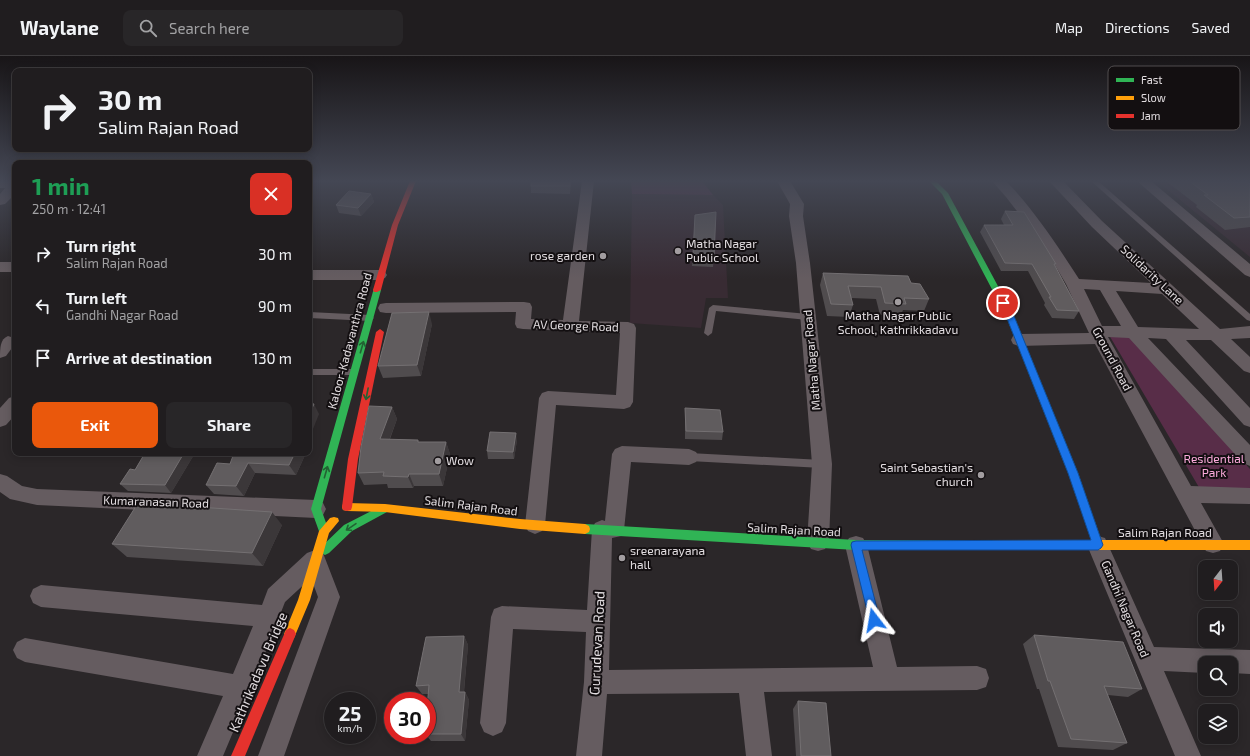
<!DOCTYPE html>
<meta charset="utf-8">
<style>
body{margin:0;font-family:"Exo 2",sans-serif;background:#282628;color:#f1f3f6;height:100vh;display:flex;flex-direction:column;font-size:15px;white-space:nowrap}
*{box-sizing:border-box;margin:0}
p{font-size:13px;color:#a2a2a4}
.icon{flex:none;width:22px;height:22px;fill:none;stroke:currentColor;stroke-width:2;stroke-linecap:round;stroke-linejoin:round}
.map{position:relative;flex:1;overflow:hidden}
.sheet{position:absolute;left:12px;top:104px;width:300px;height:296px;display:flex;flex-direction:column;background:#201d1f;border-radius:8px;box-shadow:0 2px 10px #0003,0 0 0 1px #3d3b3d}
.sheet>*{flex:none}
.hud{position:absolute;left:12px;top:12px;width:300px;height:84px;border-radius:8px;box-shadow:0 2px 10px #0003,0 0 0 1px #3d3b3d;background:#201d1f;color:#f1f3f6;overflow:hidden}
.needle{width:26px;rotate:197deg}
.controls{position:absolute;left:1198px;top:504px;display:grid;gap:8px}
.controls a{display:grid;place-items:center;width:40px;height:40px;border-radius:8px;background:#201d1f;box-shadow:0 2px 10px #0003,0 0 0 1px #3d3b3d;font-size:20px}
.speed{position:absolute;left:324px;top:636px;display:flex;gap:8px;font-size:20px;font-weight:700;text-align:center}
.speed>*{display:grid;place-content:center;width:52px;height:52px;border-radius:50%;background:#201d1f;box-shadow:0 2px 10px #0003,0 0 0 1px #3d3b3d;line-height:1}
.speed small{font-size:10px;font-weight:400}
.speed .limit{border:6px solid #d22;background:#fff;color:#111}
.pin{position:absolute;display:grid;place-items:center;width:34px;height:34px;color:#fff;margin:-17px;border:2px solid #fff;border-radius:50%;box-shadow:0 1px 4px #0007}
.me{position:absolute;width:44px;margin:-22px;rotate:346deg;stroke-linejoin:round;filter:drop-shadow(0 0 3px #0008)}
.turn{display:flex;align-items:center;gap:14px;height:84px;padding:0 20px;font-size:18px}
.turn .icon{width:52px;height:52px;stroke-width:2.5}
.turn b{display:block;font-size:28px;line-height:34px}
.round{display:grid;place-items:center;flex:none;width:42px;height:42px;border-radius:8px;background:#282628}
.head{display:flex;align-items:center;justify-content:space-between;height:68px;padding:0 20px}
h1{font-size:24px;font-weight:700;line-height:30px;color:#1e9e55}
.button{display:flex;gap:8px;margin-top:auto;padding:8px 20px}
.button a{flex:1;height:46px;border-radius:8px;background:#ea580c;color:#fff;font-size:16px;font-weight:700;line-height:46px;text-align:center}
.button a+a{background:#282628;color:#f1f3f6}
ul{padding:0;list-style:none}
li{display:flex;align-items:center;gap:12px;height:52px;padding:0 20px}
li div{flex:1}
li b{display:block;font-size:15px}
li em{font-style:normal}
header{display:flex;align-items:center;gap:24px;box-sizing:border-box;height:56px;padding:0 20px;background:#201d1f;border-bottom:1px solid #3d3b3d}
header strong{font-size:19px}
nav{display:flex;gap:22px;margin-inline-start:auto;font-size:14px}
.search{width:280px;height:36px;background:#282628;display:flex;align-items:center;gap:10px;box-sizing:border-box;padding:0 14px;border-radius:8px;color:#a2a2a4;font-size:15px}
.map>svg:first-child{display:block}
.built{fill:#382b33}
.green{fill:#582d48}
.lines{fill:none;stroke-linecap:round;stroke-linejoin:round}
.lane{fill:#655c60;fill-rule:evenodd}
.street{fill:#655c60;fill-rule:evenodd}
.fast{fill:#30b455;fill-rule:evenodd}
.slow{fill:#ff9f0a;fill-rule:evenodd}
.jam{fill:#e5322d;fill-rule:evenodd}
.wall{fill:#504c4e}
.shaded-wall{fill:#3b3739}
.building{fill:#605c5e;stroke:#747072}
.oneway{stroke:#226233}
.route{fill:#1a73e8;stroke:#114b97}
.poi-dot{fill:#a29da0;stroke:#130f11;stroke-width:1.5}
.labels{text-anchor:middle;stroke-width:4;stroke-linejoin:round;paint-order:stroke}
.poi-label{font-size:12px;fill:#e2dde0;stroke:#130f11;text-anchor:start}
.street-label{font-size:12px;fill:#e2dde0;stroke:#130f11}
.park-label{font-size:12px;fill:#fdabdd;stroke:#130f11}
.near-street-label{font-size:14px;fill:#e2dde0;stroke:#130f11}
.key{fill:#130f11;stroke:#514d4f;stroke-width:1}
.key-label{font-size:11px;fill:#e2dde0}
</style>
<header>
<strong>Waylane</strong>
<div class="search"><svg class="icon" aria-label="search" viewBox="0 0 24 24"><circle cx="10" cy="10" r="6"/><path d="M15 15l6 6"/></svg>Search here</div>
<nav><a>Map</a><a>Directions</a><a>Saved</a></nav>
</header>
<div class="map">
<svg width="1250" height="700" viewBox="0 0 1250 700">
<rect width="100%" height="100%" fill="#2b2729"/>
<g class="built">
<polygon points="1157,125 1236,125 1250,136 1250,201"/>
<polygon points="632,138 713,139 723,149 728,242 706,242 701,272 630,267"/>
</g>
<g class="green">
<polygon points="631,125 702,125 713,139 632,138"/>
<polygon points="1109,279 1129,280 1250,413 1250,434 1200,433"/>
</g>
<g class="lines">
<g class="lane">
<polygon points="1091,125 1098,125 1250,258 1250,265 1247,264"/>
<polygon points="713,249 808,258 812,261 808,264 716,255 712,277 708,280 704,277 709,252"/>
<polygon points="309,256 370,259 374,262 370,265 309,262"/>
<polygon points="309,313 354,313 358,316 354,319 309,319"/>
<polygon points="689,397 822,404 825,405 827,408 825,411 822,412 689,405 686,404 684,401 686,398"/>
</g>
<g class="street">
<polygon points="0,125 15,125 15,138 5,148 0,149 0,138 5,132 0,132"/>
<polygon points="582,125 594,125 579,265 628,266 634,268 636,272 633,346 630,351 624,353 556,349 545,469 542,475 535,478 528,475 525,469 539,342 542,337 548,335 616,339 620,277 523,273 517,272 515,268 516,256 386,257 380,256 378,252 380,248 386,247 524,246 530,247 532,251 531,263 563,264"/>
<polygon points="777,125 790,125 804,148 803,160 810,207 832,408 829,486 825,493 818,495 811,493 807,486 812,408 796,207 789,160 790,148"/>
<path d="M992,125H1006C1034,154 1057,189 1079,223L1151,227L1092,171L1049,125H1063L1102,165L1220,273L1250,270V282L1231,283L1250,301V317L1244,315L1211,284H1186L1250,352V371L1244,369L1166,283L1148,282L1250,389V410L1243,407L1129,282L1108,281L1191,430L1250,432V448L1201,447L1224,488L1220,495L1213,497L1206,495L1095,288L1019,290L1013,288L1011,284L1013,280L1019,278L1089,277L1066,228L1043,189L1006,141ZM1084,233L1100,234L1121,270H1102ZM1116,235L1162,238L1199,273L1138,271Z"/>
<polygon points="1137,125 1151,125 1250,208 1250,221 1245,219"/>
<rect x="0" y="206" width="15" height="10"/>
<polygon points="309,214 380,214 385,216 387,219 385,222 380,224 309,224"/>
<path d="M8,280L14,282L15,288L6,300L0,302C0,292 0,283 8,280Z"/>
<polygon points="15,340 15,359 6,369 0,371 0,352 9,342"/>
<polygon points="622,390 689,393 696,396 699,401 696,406 689,409 631,406 624,474 621,480 612,482 609,614 873,611 845,489 849,482 856,480 863,482 867,489 897,611 977,610 986,613 989,622 986,631 977,634 764,636 772,700 746,700 739,637 607,638 602,700 576,700 584,626 586,576 513,573 506,667 502,676 493,680 484,676 480,667 491,561 494,553 502,550 587,554 592,473 595,467 602,464 605,465 612,398 615,393"/>
<polygon points="0,418 7,420 22,430 37,433 316,444 323,447 326,453 323,459 316,462 37,449 10,443 0,436"/>
<polygon points="1098,480 1105,482 1154,591 1250,594 1250,618 1231,617 1231,607 1205,607 1205,617 1164,615 1201,700 1175,700 1087,489 1091,482"/>
<polygon points="315,494 323,497 340,541 284,700 258,700 318,541 311,522 285,546 252,631 223,700 197,700 223,640 25,606 17,602 13,594 17,586 25,582 233,618 253,570 41,551 33,547 30,540 33,533 41,529 262,549 268,533 307,497"/>
</g>
<g class="fast">
<polygon points="929,125 936,125 948,137 1014,260 1078,417 1103,489 1102,492 1098,494 1094,492 1093,489 1068,417 1006,260 942,138"/>
<polygon points="374,232 377,232 381,234 321,453 329,475 328,478 324,480 320,478 311,453"/>
<polygon points="383,449 387,450 388,453 387,456 352,475 329,497 325,499 321,497 320,494 321,491 344,469"/>
<polygon points="585,468 856,484 994,484 998,486 999,489 998,492 994,494 856,494 585,478 581,476 580,473 581,470"/>
</g>
<g class="slow">
<polygon points="347,447 385,448 520,463 585,468 589,470 590,473 589,476 585,478 520,473 385,456 347,455 343,454 342,451 343,448"/>
<polygon points="334,461 338,462 339,465 329,477 310,544 294,582 290,584 286,582 284,578 298,544 319,475 330,462"/>
<polygon points="994,484 1250,484 1250,494 994,494 990,492 989,489 990,486"/>
</g>
<g class="jam">
<polygon points="410,125 416,125 398,169 381,234 377,236 374,236 373,234 392,169"/>
<polygon points="380,273 384,276 358,403 352,451 351,454 347,455 343,454 342,451 348,403 376,276"/>
<polygon points="290,572 294,574 296,578 245,700 231,700 286,574"/>
</g>
</g>
<g class="wall">
<polygon points="531,125 571,125 570,138 531,137"/>
<polygon points="1166,125 1246,125 1250,128 1250,171 1225,174 1196,151 1197,149"/>
<polygon points="371,138 374,146 361,160 339,157 336,149"/>
<polygon points="1005,155 1056,208 1055,210 1079,255 1074,263 1052,262 1044,249 1045,247 1028,215 1001,215 980,176 984,169 1004,169 1001,163"/>
<polygon points="695,159 714,200 713,211 692,210"/>
<polygon points="823,217 911,227 929,243 924,255 903,254 901,259 880,259 876,243 851,242 853,249 849,261 827,260 820,229"/>
<polygon points="432,268 421,320 383,322 378,310"/>
<polygon points="392,351 397,363 390,383 419,386 446,386 450,398 443,430 414,430 413,432 388,432 387,428 364,429 358,417"/>
<polygon points="685,352 723,376 722,384 685,383"/>
<polygon points="517,384 514,403 488,403 487,395"/>
<polygon points="145,397 195,397 171,437 128,435 120,428 135,414"/>
<polygon points="306,397 296,419 255,417 244,440 214,438 206,429 230,408"/>
<polygon points="282,469 263,510 127,501 112,488"/>
<polygon points="1034,579 1142,633 1128,641 1108,639 1127,687 1113,694 1058,691 1039,633 1037,633 1023,588"/>
<polygon points="464,580 468,589 464,636 465,636 469,644 465,685 431,685 426,679 427,679 427,653 428,638 422,638 416,630"/>
<polygon points="798,645 831,700 796,700 793,653"/>
</g>
<g class="shaded-wall">
<polygon points="570,125 571,125 570,138"/>
<polygon points="371,138 374,146 361,160 358,152"/>
<polygon points="429,256 432,268 421,320 417,309"/>
<polygon points="309,315 312,320 309,328"/>
<polygon points="314,348 319,358 309,383 309,359"/>
<polygon points="392,351 397,363 385,395 380,383"/>
<polygon points="516,377 517,384 514,403 513,396"/>
<polygon points="446,386 450,398 443,430 439,418"/>
<polygon points="184,397 195,397 171,437 165,429"/>
<polygon points="295,397 306,397 296,419 289,409"/>
<polygon points="248,407 255,417 244,440 236,430"/>
<polygon points="409,418 414,430 413,432 408,421"/>
<polygon points="272,456 282,469 263,510 252,497"/>
<polygon points="464,580 468,589 463,644 459,636"/>
<polygon points="465,636 469,644 465,685 461,678"/>
</g>
<g class="building">
<rect x="531" y="125" width="39" height="5"/>
<polygon points="1189,125 1246,125 1250,128 1250,161 1234,162 1204,139 1208,139"/>
<polygon points="349,135 371,138 358,152 336,149"/>
<polygon points="1005,155 1024,156 1056,208 1054,208 1079,255 1057,254 1049,241 1051,241 1032,208 1005,207 984,169 1013,169"/>
<polygon points="716,156 714,200 693,198 695,159"/>
<polygon points="823,217 908,220 911,227 920,228 929,243 904,242 906,248 885,247 881,231 848,230 853,249 831,248"/>
<polygon points="429,256 417,309 378,310 392,257"/>
<polygon points="309,347 314,348 309,359"/>
<polygon points="369,350 392,351 380,383 418,384 418,386 446,386 439,418 409,418 408,421 383,420 384,416 358,417 361,391"/>
<polygon points="685,352 720,354 723,376 686,375"/>
<polygon points="490,376 516,377 513,396 487,395"/>
<polygon points="145,397 184,397 165,429 120,428 130,413 135,414"/>
<polygon points="234,397 295,397 289,409 248,407 236,430 206,429 217,407 230,408"/>
<polygon points="138,447 272,456 252,497 112,488"/>
<polygon points="1034,579 1123,586 1142,633 1104,630 1127,687 1071,683 1050,625 1048,625"/>
<polygon points="464,580 459,636 465,636 461,678 427,678 427,653 429,629 416,630 426,581"/>
<polygon points="798,645 826,647 831,700 801,700"/>
</g>
<defs><path id="oneway-shaft" d="M-6 0H5M1.5-3L5.5 0L1.5 3" fill="none" stroke-width="1.6" stroke-linecap="round" stroke-linejoin="round"/></defs>
<g class="oneway">
<use href="#oneway-shaft" transform="translate(362 291) rotate(-74)"/>
<use href="#oneway-shaft" transform="translate(367 338) rotate(101)"/>
<use href="#oneway-shaft" transform="translate(326 416) rotate(-74)"/>
<use href="#oneway-shaft" transform="translate(351 471) rotate(146)"/>
</g>
<linearGradient id="sky" x2="0" y2="1"><stop stop-color="#181517"/><stop offset="0.56" stop-color="#444754"/><stop offset="1" stop-color="#444754" stop-opacity="0"/></linearGradient>
<rect width="1250" height="223" fill="url(#sky)"/>
<polygon class="route" points="1003,244 1006,245 1014,260 1078,417 1103,489 1101,492 1098,494 862,494 880,564 878,567 874,569 870,567 851,489 852,486 856,485 1091,484 1068,417 1006,260 999,247"/>
<g class="poi-dot">
<circle cx="678" cy="195" r="4"/>
<circle cx="603" cy="200" r="4"/>
<circle cx="898" cy="246" r="4"/>
<circle cx="438" cy="405" r="4"/>
<circle cx="981" cy="419" r="4"/>
<circle cx="622" cy="502" r="4"/>
</g>
<g class="labels">
<g class="poi-label">
<text x="686" y="192">Matha Nagar<tspan x="686" dy="14">Public School</tspan></text>
<text x="595" y="204" text-anchor="end">rose garden</text>
<text x="898" y="264" text-anchor="middle">Matha Nagar Public<tspan x="898" dy="14">School, Kathrikkadavu</tspan></text>
<text x="446" y="409">Wow</text>
<text x="973" y="416" text-anchor="end">Saint Sebastian's<tspan x="973" dy="14">church</tspan></text>
<text x="630" y="499">sreenarayana<tspan x="630" dy="14">hall</tspan></text>
</g>
<g class="street-label">
<text transform="translate(1152 219) rotate(43)" y="4">Solidarity Lane</text>
<text transform="translate(576 270) rotate(2)" y="4">AV George Road</text>
<text transform="translate(350 285) rotate(-75)" y="4">Kaloor-Kadavanthra Road</text>
<text transform="translate(1112 303) rotate(62)" y="4">Ground Road</text>
<text transform="translate(812 304) rotate(-95)" y="4">Matha Nagar Road</text>
<text transform="translate(156 446) rotate(2)" y="4">Kumaranasan Road</text>
<text transform="translate(471 450) rotate(7)" y="4">Salim Rajan Road</text>
<text transform="translate(794 474) rotate(3)" y="4">Salim Rajan Road</text>
<text x="1165" y="481">Salim Rajan Road</text>
<text transform="translate(1125 553) rotate(67)" y="4">Gandhi Nagar Road</text>
</g>
<g class="park-label">
<text x="1214" y="407">Residential<tspan x="1214" dy="14">Park</tspan></text>
</g>
<g class="near-street-label">
<text transform="translate(597 587) rotate(-87)" y="5">Gurudevan Road</text>
<text transform="translate(258 616) rotate(-67)" y="5">Kathrikadavu Bridge</text>
</g>
</g>
<rect x="1108" y="10" width="132" height="64" rx="6" class="key"/>
<rect x="1116" y="22" width="18" height="4" fill="#30b455"/>
<rect x="1116" y="40" width="18" height="4" fill="#ff9f0a"/>
<rect x="1116" y="58" width="18" height="4" fill="#e5322d"/>
<g class="key-label">
<text x="1141" y="28">Fast</text>
<text x="1141" y="46">Slow</text>
<text x="1141" y="64">Jam</text>
</g>
</svg>
<div class="controls">
<a><svg class="needle" viewBox="-14 -14 28 28"><path d="M0-13l5 13h-10z" fill="#e53935"/><path d="M0 13l5-13h-10z" fill="#a2a2a4"/></svg></a>
<a><svg class="icon" aria-label="sound" viewBox="0 0 24 24"><path d="M4 9h4l5-4v14l-5-4H4zM17 9q2 3 0 6"/></svg></a>
<a><svg class="icon" aria-label="search" viewBox="0 0 24 24"><circle cx="10" cy="10" r="6"/><path d="M15 15l6 6"/></svg></a>
<a><svg class="icon" aria-label="layers" viewBox="0 0 24 24"><path d="M12 4l9 5-9 5-9-5zM3 14l9 5 9-5"/></svg></a>
</div>
<div class="speed"><div>25<small>km/h</small></div><div class="limit">30</div></div>
<div class="pin" style="left:1003px;top:247px;background:#d93025"><svg class="icon" aria-label="arrive" viewBox="0 0 24 24"><path d="M6 21V4h12l-3 4 3 4H6"/></svg></div>
<svg class="me" style="left:874px;top:564px" viewBox="-20 -20 40 40"><path d="M0-17L14 15 0 8-14 15z" fill="#1a73e8" stroke="#fff" stroke-width="4"/></svg>
<div class="hud">
<div class="turn"><svg class="icon" aria-label="right" viewBox="0 0 24 24"><path d="M7 20v-9h11M14 6l5 5-5 5"/></svg><div><b>30 m</b>Salim Rajan Road</div></div>
</div>
<section class="sheet">
<div class="head"><div><h1>1 min</h1><p>250 m · 12:41</p></div><a class="round" style="background:#d93025;color:#fff"><svg class="icon" aria-label="close" viewBox="0 0 24 24"><path d="M6 6l12 12M18 6L6 18"/></svg></a></div>
<ul>
<li><svg class="icon" aria-label="right" viewBox="0 0 24 24"><path d="M7 20v-9h11M14 6l5 5-5 5"/></svg><div><b>Turn right</b><p>Salim Rajan Road</p></div><em>30 m</em></li>
<li><svg class="icon" aria-label="left" viewBox="0 0 24 24"><path d="M17 20v-9H6M10 6l-5 5 5 5"/></svg><div><b>Turn left</b><p>Gandhi Nagar Road</p></div><em>90 m</em></li>
<li><svg class="icon" aria-label="arrive" viewBox="0 0 24 24"><path d="M6 21V4h12l-3 4 3 4H6"/></svg><div><b>Arrive at destination</b></div><em>130 m</em></li>
</ul>
<div class="button"><a>Exit</a><a>Share</a></div>
</section>
</div>
